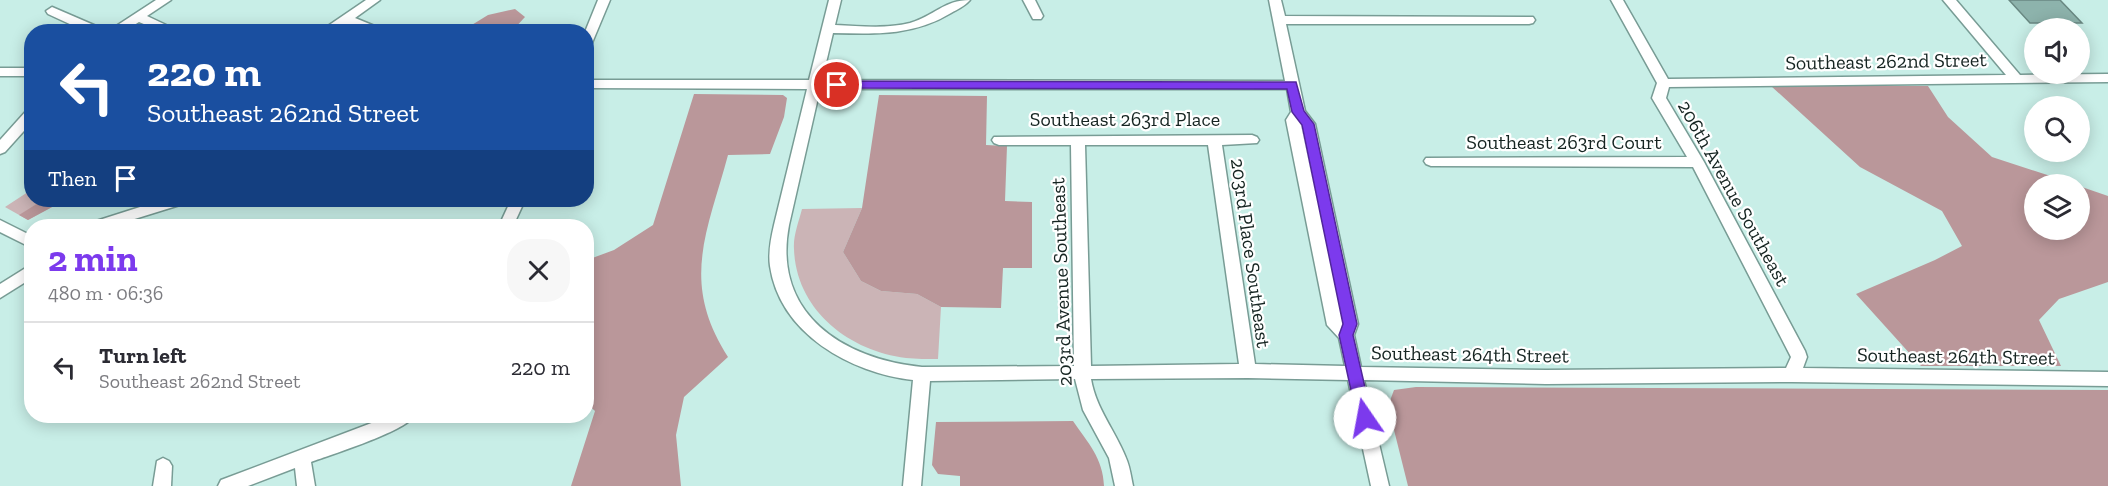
<!DOCTYPE html>
<meta charset="utf-8">
<style>
body{margin:0;font-family:"Zilla Slab",serif;background:#f7f7f7;color:#2b2b33;height:100vh;display:flex;flex-direction:column;font-size:22px;white-space:nowrap}
*{box-sizing:border-box;margin:0}
p{font-size:20px;color:#7c7c81}
.icon{flex:none;width:33px;height:33px;fill:none;stroke:currentColor;stroke-width:2;stroke-linecap:round;stroke-linejoin:round}
.map{position:relative;flex:1;overflow:hidden}
.sheet{position:absolute;left:24px;top:219px;width:570px;height:204px;display:flex;flex-direction:column;background:#fff;border-radius:24px;box-shadow:0 3px 15px #0003}
.sheet>*{flex:none}
.hud{position:absolute;left:24px;top:24px;width:570px;height:183px;border-radius:24px;box-shadow:0 3px 15px #0003;background:#1a4fa0;color:#fff;overflow:hidden}
.tools{position:absolute;left:2024px;top:18px;display:grid;gap:12px}
.tools a{display:grid;place-items:center;width:66px;height:66px;border-radius:50%;background:#fff;box-shadow:0 3px 15px #0003;font-size:30px}
.pin{position:absolute;display:grid;place-items:center;width:51px;height:51px;color:#fff;margin:-26px;border:3px solid #fff;border-radius:50%;box-shadow:0 2px 6px #0007}
.me{position:absolute;width:66px;margin:-33px;rotate:348deg;stroke-linejoin:round;filter:drop-shadow(0 0 4px #0008)}
.turn{display:flex;align-items:center;gap:21px;height:126px;padding:0 24px;font-size:27px}
.turn .icon{width:78px;height:78px;stroke-width:2.5}
.turn b{display:block;font-size:42px;line-height:51px}
.then{display:flex;align-items:center;height:57px;padding:0 24px;background:#0003;gap:12px;font-size:22px}
.round{display:grid;place-items:center;flex:none;width:63px;height:63px;border-radius:24px;background:#f7f7f7}
.head{display:flex;align-items:center;justify-content:space-between;height:102px;padding:0 24px}
h1{font-size:36px;font-weight:700;line-height:45px;color:#7c3aed}
ul{padding:0;list-style:none}
li{display:flex;align-items:center;gap:18px;height:90px;padding:0 24px;border-top:2px solid #e1e1e2}
li div{flex:1}
li b{display:block;font-size:22px}
li em{font-style:normal}
.map>svg:first-child{display:block}
.green{fill:#cbb4b6}
.forest{fill:#ba979a}
.water{fill:#8db3ac;stroke:#698882;stroke-width:1.5}
.lines{fill:none;stroke-linecap:round;stroke-linejoin:round}
.street-casing{stroke:#789c95;stroke-width:3}
.street{fill:#fff;fill-rule:evenodd}
.route{fill:#7c3aed;stroke:#51269a;stroke-width:1.5}
.labels{text-anchor:middle;stroke-width:4.5;stroke-linejoin:round;paint-order:stroke}
.street-label{font-size:20px;fill:#152421;stroke:#fff}
</style>
<div class="map">
<svg width="2108" height="486" viewBox="0 0 2108 486">
<rect width="100%" height="100%" fill="#c8eee7"/>
<g class="green">
<polygon points="31,190 32,200 65,200 28,220 5,207"/>
<path d="M862,208L843,252L861,281L881,291L917,294L941,307L938,359C928,359 916,359 906,358C849,351 796,310 794,249C793,236 799,221 802,209Z"/>
</g>
<g class="forest">
<polygon points="515,9 525,17 512,31 462,31 488,15"/>
<polygon points="1771,86 1928,86 1948,117 1992,157 2075,184 2034,184 2034,230 2079,230 2079,186 2108,196 2108,282 2059,299 2039,320 2061,366 1921,366 1856,294 1935,260 1962,246 1942,211 1860,167"/>
<path d="M694,94L783,95L787,98L784,117L770,154L728,155C707,233 680,282 728,357L684,397L676,435L681,486H571L595,411L586,403L587,260L614,250L653,225Z"/>
<polygon points="879,95 987,96 986,145 1007,146 1005,201 1032,202 1032,268 1003,268 1001,308 941,307 917,294 881,291 861,281 843,252 862,208"/>
<polygon points="43,200 65,200 28,220 19,215"/>
<polygon points="1416,387 2108,390 2108,486 1408,486 1388,406 1394,390"/>
<path d="M1073,421C1088,443 1103,458 1104,486H960V476L938,474L932,465L936,422Z"/>
</g>
<polygon class="water" points="2009,0 2060,0 2082,23 2030,23"/>
<g class="lines">
<g class="street-casing">
<g id="street">
<polygon points="156,0 171,0 147,16 181,32 163,32 139,22 123,32 107,32"/>
<polygon points="366,0 380,0 355,18 377,27 378,32 366,32 346,24 334,32 319,32"/>
<polygon points="598,0 610,0 592,43 586,47 586,32 585,32"/>
<path d="M829,0H841L835,25C860,26 886,29 910,23C934,16 944,0 970,0C965,6 958,9 951,13C913,36 876,34 833,33L822,80L1285,81L1269,0H1281L1285,16L1533,17L1535,20L1533,23L1529,24H1286L1305,111L1315,124L1358,324L1354,335L1361,367L1546,370L1786,368L1791,357L1693,167L1431,166L1426,164L1424,161L1426,158L1687,157L1652,98L1657,83L1611,0H1623L1668,79L2006,75L1943,0H1956L2020,75L2108,74V82L1669,87L1666,98L1704,162L1805,351L1807,357L1803,368L2108,372V386L1792,382L1546,384L1364,380L1389,486H1371L1348,380L1248,378L1091,379C1096,409 1115,430 1126,458C1130,467 1131,477 1133,486H1115L1109,458L1083,410L1075,379L930,381L921,486H903L913,380C851,373 780,334 770,266C768,252 771,238 774,225L807,89L586,88V80H809ZM820,89H1287L1291,112L1286,120L1327,325L1339,338L1345,366L1255,364L1222,145L1257,143L1259,140L1257,137L1252,135L994,137L992,140L994,143L999,145H1071L1074,366L922,367C843,359 772,314 789,225ZM1301,124V125L1319,211ZM1085,145H1208L1239,364L1091,366Z"/>
<polygon points="1023,0 1035,0 1043,16 1041,19 1033,19"/>
<polygon points="52,7 103,29 105,32 87,32 48,14 46,11"/>
<rect x="0" y="68" width="32" height="8"/>
<polygon points="32,109 32,122 5,152 0,154 0,140 27,110"/>
<polygon points="162,200 185,200 183,204 112,226 91,226 93,222"/>
<polygon points="511,200 525,200 513,226 499,226"/>
<polygon points="0,220 32,236 32,248 0,232"/>
<polygon points="32,264 32,278 0,298 0,284"/>
<path d="M390,416H414C406,431 330,455 311,462L315,486H297L295,468L248,486H218L221,480Z"/>
<polygon points="163,458 169,461 172,466 171,486 153,486 157,461"/>
</g>
</g>
<use href="#street" class="street"/>
</g>
<polygon class="route" points="837,81 1296,82 1304,111 1314,124 1357,324 1353,335 1372,418 1370,423 1365,425 1359,423 1357,418 1339,335 1343,324 1302,125 1292,112 1287,89 833,88 831,85"/>
<g class="labels">
<g class="street-label">
<text transform="translate(1886 61) rotate(-1)" y="7">Southeast 262nd Street</text>
<text x="1125" y="126">Southeast 263rd Place</text>
<text x="1564" y="149">Southeast 263rd Court</text>
<text transform="translate(1734 193) rotate(61)" y="7">206th Avenue Southeast</text>
<text transform="translate(1251 253) rotate(82)" y="7">203rd Place Southeast</text>
<text transform="translate(1061 282) rotate(-92)" y="7">203rd Avenue Southeast</text>
<text transform="translate(1470 354) rotate(1)" y="7">Southeast 264th Street</text>
<text transform="translate(1956 356) rotate(1)" y="7">Southeast 264th Street</text>
</g>
</g>
</svg>
<div class="tools">
<a><svg class="icon" aria-label="sound" viewBox="0 0 24 24"><path d="M4 9h4l5-4v14l-5-4H4zM17 9q2 3 0 6"/></svg></a>
<a><svg class="icon" aria-label="search" viewBox="0 0 24 24"><circle cx="10" cy="10" r="6"/><path d="M15 15l6 6"/></svg></a>
<a><svg class="icon" aria-label="layers" viewBox="0 0 24 24"><path d="M12 4l9 5-9 5-9-5zM3 14l9 5 9-5"/></svg></a>
</div>
<div class="pin" style="left:837px;top:85px;background:#d93025"><svg class="icon" aria-label="arrive" viewBox="0 0 24 24"><path d="M6 21V4h12l-3 4 3 4H6"/></svg></div>
<svg class="me" style="left:1365px;top:418px" viewBox="-20 -20 40 40"><circle r="19" fill="#fff"/><path d="M0-13L10 11 0 6-10 11z" fill="#7c3aed"/></svg>
<div class="hud">
<div class="turn"><svg class="icon" aria-label="left" viewBox="0 0 24 24"><path d="M17 20v-9H6M10 6l-5 5 5 5"/></svg><div><b>220 m</b>Southeast 262nd Street</div></div>
<div class="then">Then<svg class="icon" aria-label="arrive" viewBox="0 0 24 24"><path d="M6 21V4h12l-3 4 3 4H6"/></svg></div>
</div>
<section class="sheet">
<div class="head"><div><h1>2 min</h1><p>480 m · 06:36</p></div><a class="round"><svg class="icon" aria-label="close" viewBox="0 0 24 24"><path d="M6 6l12 12M18 6L6 18"/></svg></a></div>
<ul>
<li><svg class="icon" aria-label="left" viewBox="0 0 24 24"><path d="M17 20v-9H6M10 6l-5 5 5 5"/></svg><div><b>Turn left</b><p>Southeast 262nd Street</p></div><em>220 m</em></li>
</ul>
</section>
</div>
